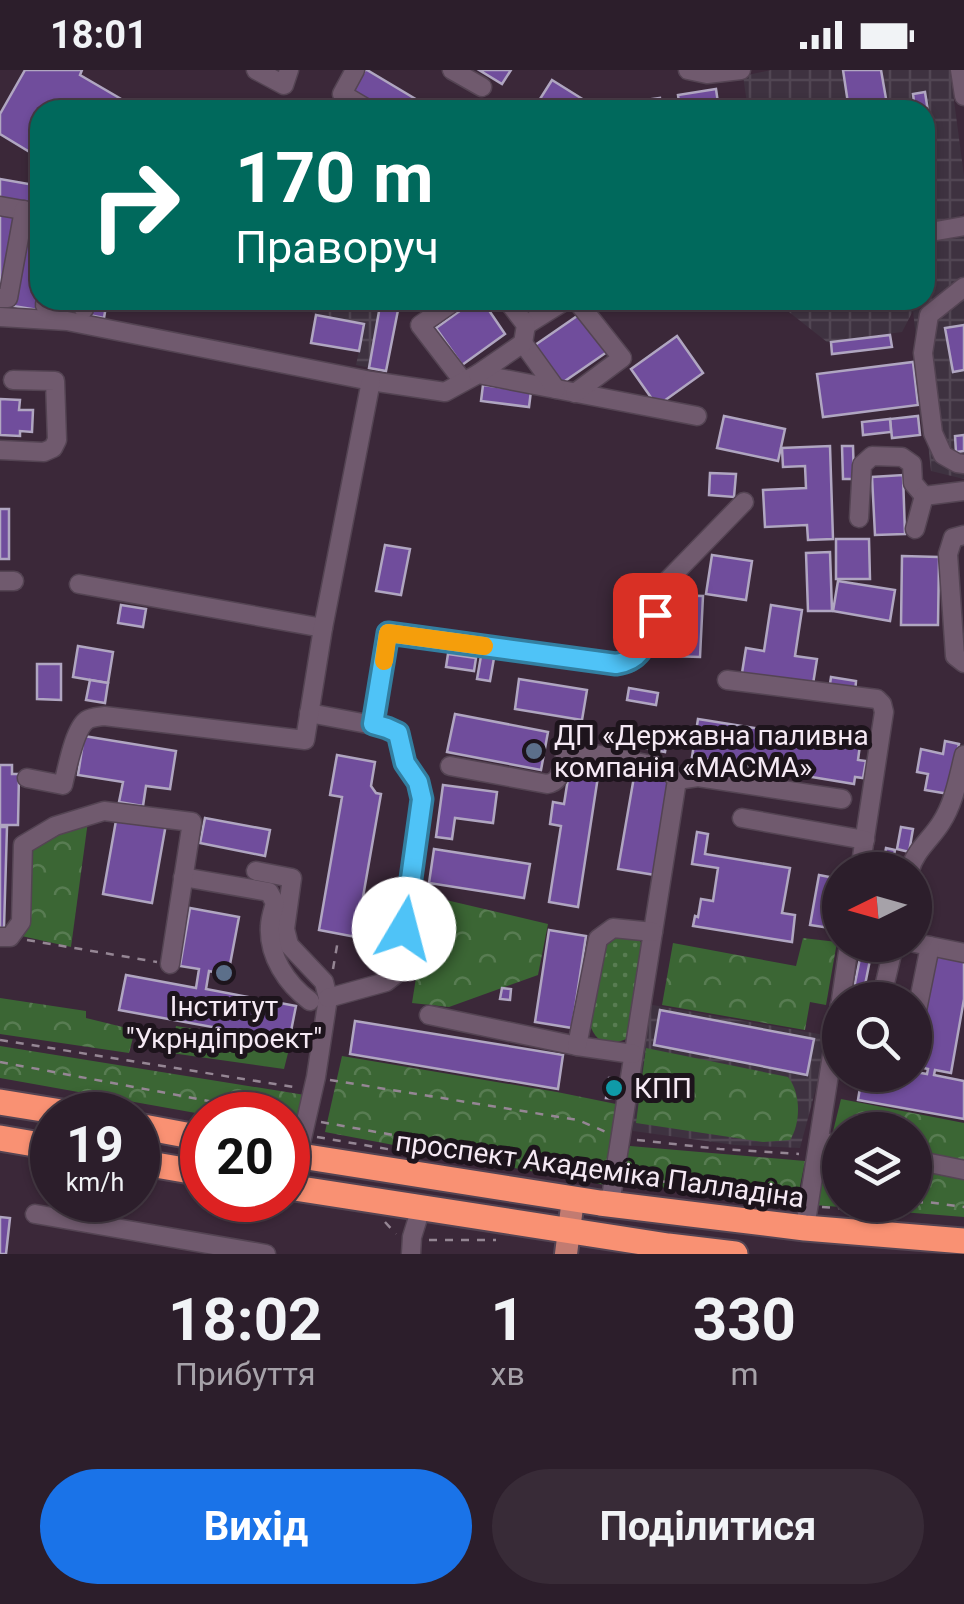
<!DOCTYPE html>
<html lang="uk">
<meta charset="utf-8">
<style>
body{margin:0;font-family:Roboto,sans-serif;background:#382b37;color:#f1f3f6;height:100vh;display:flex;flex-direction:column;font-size:38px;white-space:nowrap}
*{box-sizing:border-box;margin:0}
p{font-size:32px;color:#a6a2a9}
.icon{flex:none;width:55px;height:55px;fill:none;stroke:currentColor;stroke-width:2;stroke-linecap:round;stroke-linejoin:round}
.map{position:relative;height:1184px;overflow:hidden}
.panel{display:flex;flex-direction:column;background:#2c1e2b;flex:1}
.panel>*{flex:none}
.banner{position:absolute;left:30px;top:30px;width:905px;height:210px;border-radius:30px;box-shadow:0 2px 8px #0004,0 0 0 2px #483c47;background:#00695c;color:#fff;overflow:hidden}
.needle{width:65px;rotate:265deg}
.buttons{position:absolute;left:822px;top:782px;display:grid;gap:20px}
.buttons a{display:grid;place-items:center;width:110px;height:110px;border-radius:50%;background:#2c1e2b;box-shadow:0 2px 8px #0004,0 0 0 2px #483c47;font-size:50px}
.speed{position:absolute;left:30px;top:1022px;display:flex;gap:20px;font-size:50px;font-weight:700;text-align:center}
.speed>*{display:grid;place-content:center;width:130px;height:130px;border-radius:50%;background:#2c1e2b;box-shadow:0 2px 8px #0004,0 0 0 2px #483c47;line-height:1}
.speed small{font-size:25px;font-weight:400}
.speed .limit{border:15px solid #d22;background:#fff;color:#111}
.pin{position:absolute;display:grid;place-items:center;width:85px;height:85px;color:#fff;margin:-42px;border-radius:20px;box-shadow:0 5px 15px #0006}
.me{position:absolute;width:110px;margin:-55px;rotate:8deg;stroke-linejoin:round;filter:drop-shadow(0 0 8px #0008)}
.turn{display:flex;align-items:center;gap:35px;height:210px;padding:0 40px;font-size:45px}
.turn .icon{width:130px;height:130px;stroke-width:2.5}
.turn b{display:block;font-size:70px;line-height:85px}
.eta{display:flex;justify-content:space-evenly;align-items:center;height:170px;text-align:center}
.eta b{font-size:60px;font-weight:700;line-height:70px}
.primary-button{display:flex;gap:20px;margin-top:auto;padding:20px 40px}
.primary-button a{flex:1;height:115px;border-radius:60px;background:#1a73e8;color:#fff;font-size:40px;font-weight:700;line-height:115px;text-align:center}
.primary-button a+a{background:#382b37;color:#f1f3f6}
.status{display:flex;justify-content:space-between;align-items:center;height:70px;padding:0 50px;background:#2c1e2b;direction:ltr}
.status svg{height:28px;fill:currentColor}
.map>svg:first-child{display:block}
.industrial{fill:url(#industrial-grid)}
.grass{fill:url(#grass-dots)}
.forest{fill:url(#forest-crowns);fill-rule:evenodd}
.building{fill:#704d9c;stroke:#b0a6c1;stroke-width:2.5}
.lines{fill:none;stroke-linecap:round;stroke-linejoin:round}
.minor-casing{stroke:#544453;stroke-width:21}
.major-casing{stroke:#544453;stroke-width:26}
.highway-casing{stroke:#544453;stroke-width:29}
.path{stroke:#958694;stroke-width:2.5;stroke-dasharray:8 8;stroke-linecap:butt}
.minor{stroke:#705a6e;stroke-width:18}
.major{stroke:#c27b71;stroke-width:22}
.highway{stroke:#f99173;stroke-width:25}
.route-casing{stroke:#337fa1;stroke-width:25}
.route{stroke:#4fc3f7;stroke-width:18}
.slow{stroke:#f59e0b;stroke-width:18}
.service-dot{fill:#5c6f8a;stroke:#1d141c;stroke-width:4}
.culture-dot{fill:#0f9aa8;stroke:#1d141c;stroke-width:4}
.labels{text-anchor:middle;stroke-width:10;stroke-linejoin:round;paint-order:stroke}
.poi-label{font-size:28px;fill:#f5e9f4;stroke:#1d141c;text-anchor:start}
.street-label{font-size:28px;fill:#f5e9f4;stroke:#1d141c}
</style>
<div class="status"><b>18:01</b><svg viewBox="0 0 49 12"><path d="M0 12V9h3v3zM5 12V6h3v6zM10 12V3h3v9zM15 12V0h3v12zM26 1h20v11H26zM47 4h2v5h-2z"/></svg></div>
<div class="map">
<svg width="964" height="1184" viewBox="0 0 964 1184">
<defs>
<pattern id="industrial-grid" width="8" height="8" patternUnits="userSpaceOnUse" patternTransform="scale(2.5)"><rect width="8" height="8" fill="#3e3240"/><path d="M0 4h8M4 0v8" fill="none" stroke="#514653"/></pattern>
<pattern id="grass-dots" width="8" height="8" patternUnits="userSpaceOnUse" patternTransform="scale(2.5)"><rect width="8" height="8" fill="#3b6634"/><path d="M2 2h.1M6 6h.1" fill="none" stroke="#587c52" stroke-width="1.8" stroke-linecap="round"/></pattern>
<pattern id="forest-crowns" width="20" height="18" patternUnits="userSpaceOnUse" patternTransform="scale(2.5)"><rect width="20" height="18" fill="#3b6634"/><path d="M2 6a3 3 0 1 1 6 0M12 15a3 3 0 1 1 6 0" fill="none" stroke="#587c52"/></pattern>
</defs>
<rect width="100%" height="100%" fill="#3b2839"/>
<g class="industrial">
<polygon points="771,0 950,0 964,106 964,143 951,152 964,163 964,409 931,401 913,241 902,262 827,272 780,235 779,230 925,230 925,40 748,40 743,6"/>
<polygon points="290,230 400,230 386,301 356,295 359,281 311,273 316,245 302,235 290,233"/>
<polygon points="647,934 830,966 800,1078 735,1075 633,1061 633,1029"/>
</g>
<path class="grass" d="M636,865L646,880L630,967C609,978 597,975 589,953L607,867Z"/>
<g class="forest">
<polygon points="88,751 71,877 17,865 28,778 55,762"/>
<polygon points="429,826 548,854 538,905 449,937 412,933"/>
<polygon points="803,868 837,872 826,935 810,932 805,960 662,935 673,873 796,896"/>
<polygon points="0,928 86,941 86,948 135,960 129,983 0,964"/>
<polygon points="176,956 290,975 284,999 171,983"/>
<polygon points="0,976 305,1025 299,1061 288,1059 288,1045 207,1045 0,1008"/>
<path d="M646,978L788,1007C801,1023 801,1053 790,1070L763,1072L636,1053Z"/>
<polygon points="342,986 557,1022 621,1035 605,1115 325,1062"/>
<path d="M841,1029L964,1053V1147L815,1135ZM840,1060H915V1135H840Z"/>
<polygon points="630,1076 805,1091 796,1136 616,1111"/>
</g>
<g class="building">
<polygon points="25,0 82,0 80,5 140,40 40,40 40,72 33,84 0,64 0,44"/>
<polygon points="365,0 367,0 434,40 379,40 351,23"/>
<polygon points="479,0 511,0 502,14"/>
<polygon points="843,0 881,0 888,40 849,40"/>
<polygon points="552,10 600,40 533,40"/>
<polygon points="716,19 719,40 680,40 678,25"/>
<polygon points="925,22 929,48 925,48 925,40 915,40 913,24"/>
<polygon points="660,28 662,40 647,40 645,30"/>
<polygon points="0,109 40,116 40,135 0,128"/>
<polygon points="0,141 18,144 5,219 0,218"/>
<polygon points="29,146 40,148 38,240 13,236"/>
<polygon points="53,230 80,230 77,244 51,240"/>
<polygon points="91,230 107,230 104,248 89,245"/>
<polygon points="327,230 365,230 364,236"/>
<polygon points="381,230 400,230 386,301 369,298"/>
<polygon points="475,230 482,230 505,264 462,295 436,258"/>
<polygon points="580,244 607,282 562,313 535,275"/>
<polygon points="316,245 364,254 359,281 311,273"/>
<polygon points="964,255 964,300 953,302 945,258"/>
<polygon points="890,265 892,277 832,284 831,272"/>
<polygon points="677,266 703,303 657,336 631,299"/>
<polygon points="913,292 918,335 823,347 817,304"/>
<polygon points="483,315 531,321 529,337 481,331"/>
<polygon points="0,329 20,330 19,340 33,340 32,362 20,361 20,366 0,365"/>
<polygon points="724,346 785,359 778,391 717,378"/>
<polygon points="918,346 920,365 892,368 890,349"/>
<polygon points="890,349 891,362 863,365 862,352"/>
<polygon points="964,365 964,381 956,382 955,366"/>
<polygon points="830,376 833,469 808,470 807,455 765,457 763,420 806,418 805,396 783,397 782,378"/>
<polygon points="842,376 853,376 854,409 843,409"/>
<polygon points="710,403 736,404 734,427 709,425"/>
<polygon points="903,405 905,464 875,465 872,407"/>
<rect x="0" y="439" width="9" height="50"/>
<polygon points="836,469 869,469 870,509 836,509"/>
<polygon points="385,475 410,479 401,525 376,521"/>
<polygon points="830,482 832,541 808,541 806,483"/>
<polygon points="712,485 752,491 746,530 706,524"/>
<polygon points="902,486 939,487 938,555 901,555"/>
<polygon points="838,511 895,520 890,551 833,541"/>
<polygon points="671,525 703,526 700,587 668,586"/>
<polygon points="121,535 146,539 143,557 118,553"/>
<polygon points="771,535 802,540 795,586 817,589 813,614 742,603 746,578 764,581"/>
<polygon points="78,576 113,582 108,613 73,607"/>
<polygon points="448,584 476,588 474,601 446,597"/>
<polygon points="481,586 494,588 490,611 477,609"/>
<polygon points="37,594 61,594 61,630 37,629"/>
<polygon points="831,607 856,611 855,624 829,621"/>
<polygon points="519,609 587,620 582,650 515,639"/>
<polygon points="90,610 108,613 105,633 86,630"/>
<polygon points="629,618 658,623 656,635 627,630"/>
<polygon points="455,644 548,662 541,700 447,682"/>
<polygon points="698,649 860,675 858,690 866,691 863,708 855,707 854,714 692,687"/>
<polygon points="645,665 667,669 665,682 643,678"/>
<polygon points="84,666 176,681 170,719 146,716 143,736 119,732 123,712 78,705"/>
<polygon points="945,671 959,674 949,724 925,720 928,704 917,702 921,679 943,684"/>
<polygon points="337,685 375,692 371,716 376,723 381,724 356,867 319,860 342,727 330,725"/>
<polygon points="0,695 12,695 12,704 19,704 18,755 0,755"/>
<polygon points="570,696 599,700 578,837 549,832 561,756 550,754 553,732 564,734"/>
<polygon points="635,701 672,707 655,805 618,799"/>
<polygon points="443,715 497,722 493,753 455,748 452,769 436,767"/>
<polygon points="117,745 166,754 152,833 103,824"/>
<polygon points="205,748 270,760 265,786 200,773"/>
<polygon points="0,757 7,757 4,858 0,858"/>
<polygon points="901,757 913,759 909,782 897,779"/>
<polygon points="697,762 708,764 705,784 790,798 782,843 795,845 792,872 693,856 695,846 698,847 701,829 713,831 718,798 692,794"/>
<polygon points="886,778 895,780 892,795 896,795 895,800 882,800"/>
<polygon points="434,779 530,794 524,828 429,813"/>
<polygon points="819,805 840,809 840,840 837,859 810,855"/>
<polygon points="190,838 239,847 228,905 209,901 206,919 296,936 289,971 119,940 126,905 196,918 199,899 180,896"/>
<polygon points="549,860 586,866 572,958 535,952"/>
<polygon points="862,878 872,880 864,920 854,918"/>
<polygon points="934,886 964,891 964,929 951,1003 935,1000 934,1005 964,1011 964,1049 858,1030 862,1005 915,1005 915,1002 927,1004 928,999 915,996 915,993"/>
<polygon points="502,918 511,919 510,930 500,929"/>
<polygon points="660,940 814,969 807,1005 654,975"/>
<polygon points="355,951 563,985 558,1019 350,984"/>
<polygon points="609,1008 622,1009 619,1029 606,1028"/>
<polygon points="0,1147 10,1148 6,1184 0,1184"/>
</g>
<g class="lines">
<g class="minor-casing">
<g id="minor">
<polyline points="256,0 284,15 289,0"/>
<polyline points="355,0 342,24 369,40"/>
<polyline points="452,0 482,17"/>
<polyline points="688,0 707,4 741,0"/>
<polyline points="960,0 964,26"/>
<polyline points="0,136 40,143"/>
<polyline points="925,163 964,156"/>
<polyline points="964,217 929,245 923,283 933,363 943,385 957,393 964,394"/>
<polyline points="0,228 8,228 24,140"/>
<polyline points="456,230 420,255 463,311"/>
<polyline points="45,235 46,230"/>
<polyline points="84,239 85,230"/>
<polyline points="0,247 67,251 371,311 445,322 478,304 697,346"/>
<polyline points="526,255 566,230"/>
<polyline points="523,273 556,319"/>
<polyline points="478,304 523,273 526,255 507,230"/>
<polyline points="575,323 622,288 576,230"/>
<polyline points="0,380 44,382 53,378 57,370 55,311 13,310"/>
<polyline points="859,448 862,395 872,386 902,387 912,394 913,413 924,426"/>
<polyline points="915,459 924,426 964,421"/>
<polyline points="964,465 953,468 948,484 955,586 964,593"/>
<polyline points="0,511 14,511"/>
<polyline points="79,514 323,558"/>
<polyline points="727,610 877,629 882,634 884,642 860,800"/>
<polyline points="309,643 373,655"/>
<path d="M450,696L547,714C566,711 558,691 570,681H579L667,698L677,710L610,1134"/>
<path d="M27,708L63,715C67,699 74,659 87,650C92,647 99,647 104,646L305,670L323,558L371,311"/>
<polyline points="677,710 698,707 842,729"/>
<polyline points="742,748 865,770"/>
<path d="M910,800C914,782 931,769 941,753C954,733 958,709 964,685"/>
<polyline points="256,801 292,808 285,859 289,875 324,912 328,928 316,1007 298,1086"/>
<path d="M183,807L269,822L275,833C273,840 270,849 270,856C268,886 287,914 310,931"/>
<polyline points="0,867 10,867 21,852 23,775 55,756 104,741 192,752 170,894"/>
<polyline points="915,873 964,883"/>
<polyline points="328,928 386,912 395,905 399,892 422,729 418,712 405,693 398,663 387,658 373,655 389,563 616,594 630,592 642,580 668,510 744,432"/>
<polyline points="841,930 849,875"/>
<polyline points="881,930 894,875"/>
<polyline points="429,945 577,976 633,984"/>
<polyline points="915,950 930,876"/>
<polyline points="577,976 598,869 613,858 653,862"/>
<polyline points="819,1071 840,1075"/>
<polyline points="915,1090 964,1100"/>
<polyline points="35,1144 266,1184"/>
<polyline points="805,1158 840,934"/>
<polyline points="411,1184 412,1167 421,1138"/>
</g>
</g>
<g class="major-casing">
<polyline id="major" points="566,1184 573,1129"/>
</g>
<g class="highway-casing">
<g id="highway">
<polyline points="0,1032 80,1045"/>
<polyline points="138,1056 202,1068"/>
<polyline points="0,1068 52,1077"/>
<polyline points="288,1084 600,1133 805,1158 964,1171"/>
<polyline points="138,1092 202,1103"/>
<polyline points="288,1117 668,1176 735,1184"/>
</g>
</g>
<g class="path">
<polyline points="27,870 157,892"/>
<polyline points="333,899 338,870"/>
<polyline points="0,970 300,1018"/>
<polyline points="0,992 284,1045"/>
<polyline points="330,1010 578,1050 606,1062"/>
<polyline points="95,1031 132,1037"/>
<polyline points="321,1052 571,1097 597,1108"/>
<polyline points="317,1067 393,1080"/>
<polyline points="637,1070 720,1079 799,1084"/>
<polyline points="629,1110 638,1109 754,1121 794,1132"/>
<polyline points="915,1133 927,1132 964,1137"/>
<polyline points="822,1137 851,1139 890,1135"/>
<polyline points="385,1152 396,1164"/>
<polyline points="429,1170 496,1170"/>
</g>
<use href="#minor" class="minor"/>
<use href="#major" class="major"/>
<use href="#highway" class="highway"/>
</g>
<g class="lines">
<g class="route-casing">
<path id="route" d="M404,859L422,729L418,712L405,693L398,663L387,658L373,654L388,563L616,594C645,590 646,569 655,545"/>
</g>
<use href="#route" class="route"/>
<polyline class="slow" points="384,591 388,563 484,576"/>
</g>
<g class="service-dot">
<circle cx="534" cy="681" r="10"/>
<circle cx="224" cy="903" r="10"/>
</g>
<circle class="culture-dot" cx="614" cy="1018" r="10"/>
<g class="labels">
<g class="poi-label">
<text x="554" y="675">ДП «Державна паливна<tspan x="554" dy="32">компанія «МАСМА»</tspan></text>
<text x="224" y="946" text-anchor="middle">Інститут<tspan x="224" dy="32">"Укрндіпроект"</tspan></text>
<text x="634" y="1028">КПП</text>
</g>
<g class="street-label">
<text transform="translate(600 1099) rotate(8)" y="10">проспект Академіка Палладіна</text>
</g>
</g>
</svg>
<div class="buttons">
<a><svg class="needle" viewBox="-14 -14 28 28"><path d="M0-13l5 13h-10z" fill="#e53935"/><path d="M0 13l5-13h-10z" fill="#a6a2a9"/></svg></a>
<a><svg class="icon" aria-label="search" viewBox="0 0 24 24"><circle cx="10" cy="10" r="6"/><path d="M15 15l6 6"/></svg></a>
<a><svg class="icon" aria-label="layers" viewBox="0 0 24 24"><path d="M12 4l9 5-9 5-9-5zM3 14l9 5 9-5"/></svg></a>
</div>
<div class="speed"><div>19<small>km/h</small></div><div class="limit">20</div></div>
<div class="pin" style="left:655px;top:545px;background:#d93025"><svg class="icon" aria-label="arrive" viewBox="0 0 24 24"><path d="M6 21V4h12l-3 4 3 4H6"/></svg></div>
<svg class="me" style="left:404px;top:859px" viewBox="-20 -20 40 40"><circle r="19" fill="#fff"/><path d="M0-13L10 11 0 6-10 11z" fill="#4fc3f7"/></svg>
<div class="banner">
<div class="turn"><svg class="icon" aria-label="right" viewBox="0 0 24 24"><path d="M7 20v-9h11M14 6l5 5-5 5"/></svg><div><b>170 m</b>Праворуч</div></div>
</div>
</div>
<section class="panel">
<div class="eta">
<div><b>18:02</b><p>Прибуття</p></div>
<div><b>1</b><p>хв</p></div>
<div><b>330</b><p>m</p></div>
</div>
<div class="primary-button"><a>Вихід</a><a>Поділитися</a></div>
</section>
